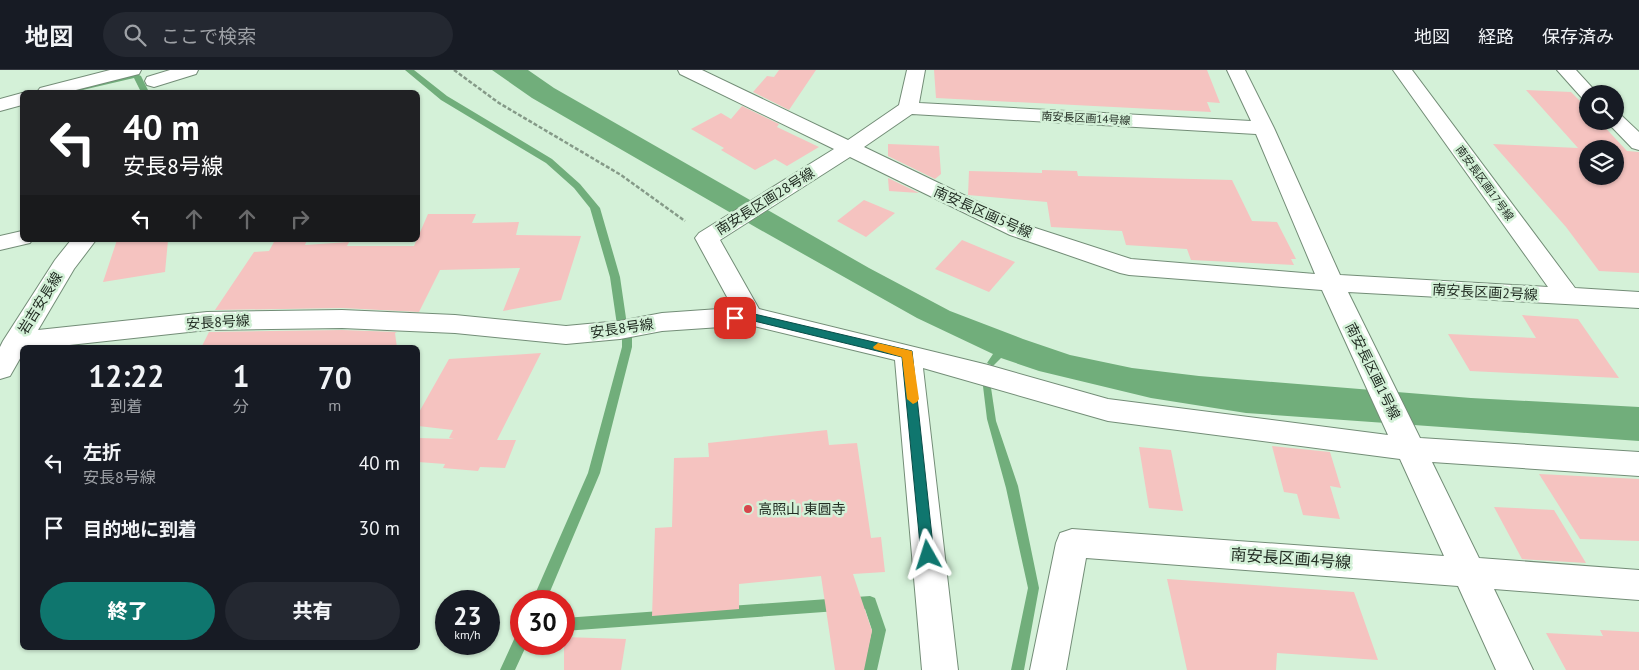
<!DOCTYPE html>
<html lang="ja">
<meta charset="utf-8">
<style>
body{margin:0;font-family:"PT Sans","Noto Sans JP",sans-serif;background:#242831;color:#f1f3f6;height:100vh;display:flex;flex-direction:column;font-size:19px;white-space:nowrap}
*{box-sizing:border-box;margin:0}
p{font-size:16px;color:#9ea1a6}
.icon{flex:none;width:28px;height:28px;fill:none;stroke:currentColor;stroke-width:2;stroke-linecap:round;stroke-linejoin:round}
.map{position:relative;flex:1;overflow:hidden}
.panel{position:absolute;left:20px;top:275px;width:400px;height:305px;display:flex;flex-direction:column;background:#171b24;border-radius:8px;box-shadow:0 1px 4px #0004}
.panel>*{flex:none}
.banner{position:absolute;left:20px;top:20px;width:400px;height:152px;border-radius:8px;box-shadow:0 1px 4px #0004;background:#202124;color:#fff;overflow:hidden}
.buttons{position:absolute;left:1579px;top:15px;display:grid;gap:10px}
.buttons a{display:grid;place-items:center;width:45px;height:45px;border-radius:50%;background:#171b24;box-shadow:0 1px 4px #0004;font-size:25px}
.speed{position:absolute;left:435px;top:520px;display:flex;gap:10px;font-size:25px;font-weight:700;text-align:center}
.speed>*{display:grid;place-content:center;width:65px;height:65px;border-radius:50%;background:#171b24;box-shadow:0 1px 4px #0004;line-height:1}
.speed small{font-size:12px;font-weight:400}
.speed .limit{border:8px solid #d22;background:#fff;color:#111}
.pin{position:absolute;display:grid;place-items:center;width:42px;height:42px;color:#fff;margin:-21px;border-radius:10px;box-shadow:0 2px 8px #0006}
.me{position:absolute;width:55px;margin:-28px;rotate:354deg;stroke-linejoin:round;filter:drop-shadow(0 0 4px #0008)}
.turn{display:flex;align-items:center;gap:18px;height:105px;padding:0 20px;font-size:22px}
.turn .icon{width:65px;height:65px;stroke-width:2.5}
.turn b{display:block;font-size:35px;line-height:42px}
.lanes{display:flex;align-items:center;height:48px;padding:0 20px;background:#0003;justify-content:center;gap:25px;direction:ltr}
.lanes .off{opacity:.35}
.eta{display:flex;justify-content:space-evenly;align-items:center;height:85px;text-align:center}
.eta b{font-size:30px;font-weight:800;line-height:35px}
.action{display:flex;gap:10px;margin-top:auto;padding:10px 20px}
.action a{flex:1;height:58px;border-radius:30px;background:#0f766e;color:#fff;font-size:20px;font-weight:800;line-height:58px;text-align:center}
.action a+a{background:#242831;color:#f1f3f6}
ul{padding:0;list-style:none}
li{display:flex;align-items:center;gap:15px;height:65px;padding:0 20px}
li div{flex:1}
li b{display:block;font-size:19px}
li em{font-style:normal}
header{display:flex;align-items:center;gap:30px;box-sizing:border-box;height:70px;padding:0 25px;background:#171b24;border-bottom:1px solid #363941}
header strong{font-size:24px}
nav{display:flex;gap:28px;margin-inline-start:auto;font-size:18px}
.search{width:350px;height:45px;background:#242831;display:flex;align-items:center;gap:12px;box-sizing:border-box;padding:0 18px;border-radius:28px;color:#9ea1a6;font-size:19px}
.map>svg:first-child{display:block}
.water{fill:#71ae7b}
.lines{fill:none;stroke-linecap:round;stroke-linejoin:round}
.stream{fill:#71ae7b;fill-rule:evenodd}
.building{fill:#f5c3c0;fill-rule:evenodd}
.minor-casing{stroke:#738d77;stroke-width:2}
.path{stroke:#859a88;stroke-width:2.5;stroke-dasharray:4 2;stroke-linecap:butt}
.minor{fill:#fff;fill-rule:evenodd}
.route{fill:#0f766e;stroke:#0a4d48}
.slow{fill:#f59e0b}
.poi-dot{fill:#d6464c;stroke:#d4f1d8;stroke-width:2}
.labels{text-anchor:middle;stroke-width:5;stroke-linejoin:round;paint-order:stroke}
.far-street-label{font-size:11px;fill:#232e24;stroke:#d4f1d8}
.street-label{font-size:14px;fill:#232e24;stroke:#d4f1d8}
.poi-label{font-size:14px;fill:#232e24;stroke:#d4f1d8;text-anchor:start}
.near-street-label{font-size:16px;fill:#232e24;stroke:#d4f1d8}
</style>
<header>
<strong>地図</strong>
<div class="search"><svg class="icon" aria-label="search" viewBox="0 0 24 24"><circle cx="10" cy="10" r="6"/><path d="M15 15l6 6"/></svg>ここで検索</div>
<nav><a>地図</a><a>経路</a><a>保存済み</a></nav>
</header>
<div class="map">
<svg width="1639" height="600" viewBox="0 0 1639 600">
<rect width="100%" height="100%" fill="#d4f1d8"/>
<g class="water">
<polygon points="492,0 528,0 554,18 869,198 950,241 1023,269 1070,285 1132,298 1199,306 1471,328 1639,337 1639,371 1246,343 1151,328 1039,301 1001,288 993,296 987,293 993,284 917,248 757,158 532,28"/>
<polygon points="982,308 990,311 996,351 1018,416 1039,518 1024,600 1011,600 1028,518 1006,418 987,349"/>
</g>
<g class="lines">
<g class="stream">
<polygon points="405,0 414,0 447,26 552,89 580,114 600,138 620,207 627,255 626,258 622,259 617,255 610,207 590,138 574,118 546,93 441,30"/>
<polygon points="137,4 141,6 149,22 141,22 134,8 74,22 62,22"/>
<polygon points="627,261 632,265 632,277 600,403 546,531 532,531 588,403 622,277 622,265"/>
<polygon points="870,526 875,528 886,560 877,600 863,600 872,560 865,539 564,561 564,548"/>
<polygon points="521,563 521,574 527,574 515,600 500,600 516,565"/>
</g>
</g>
<g class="building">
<polygon points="779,0 816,0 789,40 753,22 767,6 774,7"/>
<polygon points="934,0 1207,0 1220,33 1207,32 1211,42 936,28"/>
<path d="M1526,20L1571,22L1588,39V51H1599L1627,81L1639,82V203L1599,201L1566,157L1493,74L1578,78ZM1588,79H1615V106H1588Z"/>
<polygon points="742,36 779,54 777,57 819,77 787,96 775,89 755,100 721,80 724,78 691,59 721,43 731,49"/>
<polygon points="888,74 939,76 941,104 935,109 888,86"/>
<polygon points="1042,100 1077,101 1078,106 1232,110 1252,151 1277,152 1296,189 1291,189 1294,195 1191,190 1187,179 1126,175 1122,161 1051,157 1047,132 968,125 969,101 1042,103"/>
<polygon points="888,108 919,123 889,121"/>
<polygon points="864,130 895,143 866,167 837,151"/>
<polygon points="428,144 476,144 472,153 519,152 516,165 581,166 561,230 503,241 520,198 440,200 419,242 342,238 215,240 254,182 269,181 275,170 307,170 305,175 349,172 347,176 414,176"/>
<polygon points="117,170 168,170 165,202 103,212"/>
<polygon points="962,170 1015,192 989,222 935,199"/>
<polygon points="1522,245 1578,249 1619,308 1470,301 1448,264 1536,268"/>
<polygon points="342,260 397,262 395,263 397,278 201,278 209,262"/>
<polygon points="541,283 497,370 516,370 505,398 480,397 478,401 443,398 445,394 418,392 418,368 454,369 449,368 453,360 418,356 418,344 449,289"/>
<polygon points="827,360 829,375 857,373 871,468 881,467 885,502 853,504 872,561 864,600 835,600 821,506 739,514 739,539 652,546 655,458 672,457 674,388 709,387 708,373"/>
<polygon points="1272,376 1330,382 1341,418 1330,416 1340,449 1303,445 1297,424 1284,422"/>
<polygon points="1139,377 1171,380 1183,441 1149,438"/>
<polygon points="1539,404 1639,409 1639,471 1580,469"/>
<polygon points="1494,437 1554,440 1586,493 1522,489"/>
<polygon points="1167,509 1354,522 1378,590 1277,583 1276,600 1187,600"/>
<polygon points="1600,560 1639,562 1639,600 1566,600 1546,563 1603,566"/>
<polygon points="564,567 626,569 621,600 564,600"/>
</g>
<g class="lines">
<g class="minor-casing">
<g id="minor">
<polygon points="110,0 141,0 139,4 68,22 37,22 40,18"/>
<polygon points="170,0 198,0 196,4 154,17 147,15 145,11 147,7"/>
<path d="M678,0H702L848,70L899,35L907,0H925L919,33L1251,51L1227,0H1245L1274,58L1340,205L1548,217L1393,0H1412L1575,218L1639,222V238L1348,222L1420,368L1639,382V406L1432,392L1479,488L1639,500V530L1494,519L1533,600H1496L1458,516L1086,488L1066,600H1030L1056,473L1060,463L1072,459L1444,486L1400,389L1108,351L923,298L958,600H922L895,290L750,255L662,261L620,269L566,274L455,263L342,258L207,260L42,278H22V285L10,306L0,309V277L3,271L55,190L71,170H96L74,199L38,260L207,242L342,240L455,245L566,256L620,251L662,243L733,238L695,168L699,163L834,79L680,4ZM912,44L1256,64L1315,204L1131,189L1026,155L864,77ZM850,87L1010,165L1120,203L1129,205L1322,220L1388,365L1108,329L988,295L759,239L720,170Z"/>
<polygon points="1557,0 1576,0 1598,24 1588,24 1588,29 1582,28"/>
<polygon points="22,23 22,35 0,41 0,29"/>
<polygon points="1615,44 1622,46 1639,62 1639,80 1632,78 1606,51 1615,51"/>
<polygon points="22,161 22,170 32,170 30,173 0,180 0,166"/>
</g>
</g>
<polyline class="path" points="454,0 499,33 621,105 685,151"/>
<use href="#minor" class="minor"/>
</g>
<polygon class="route" points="750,243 912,281 934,485 932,490 928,491 923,490 921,485 902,287 750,250 735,251 730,248 735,244"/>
<polygon class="slow" points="878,273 912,281 919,329 917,332 913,334 907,329 902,287 874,279 873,277"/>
<circle class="poi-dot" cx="748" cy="439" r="5"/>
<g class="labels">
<g class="far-street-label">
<text transform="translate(1086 48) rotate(3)" y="4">南安長区画14号線</text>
<text transform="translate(1485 113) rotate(54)" y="4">南安長区画17号線</text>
</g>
<g class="street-label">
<text transform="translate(765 131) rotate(-32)" y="5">南安長区画28号線</text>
<text transform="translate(983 142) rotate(24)" y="5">南安長区画5号線</text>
<text transform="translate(1485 222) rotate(3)" y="5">南安長区画2号線</text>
<text transform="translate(40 233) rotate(-58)" y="5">岩吉安長線</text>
<text transform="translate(218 252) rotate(-3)" y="5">安長8号線</text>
<text transform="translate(622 258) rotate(-8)" y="5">安長8号線</text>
<text transform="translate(1373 301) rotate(64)" y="5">南安長区画1号線</text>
</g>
<g class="poi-label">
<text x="758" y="444">高照山 東圓寺</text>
</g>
<g class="near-street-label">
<text transform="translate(1291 488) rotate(4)" y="6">南安長区画4号線</text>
</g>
</g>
</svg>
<div class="buttons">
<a><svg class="icon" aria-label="search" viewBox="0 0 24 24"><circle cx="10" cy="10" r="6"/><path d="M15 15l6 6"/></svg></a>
<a><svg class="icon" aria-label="layers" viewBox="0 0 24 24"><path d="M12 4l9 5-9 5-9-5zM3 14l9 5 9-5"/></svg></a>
</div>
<div class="speed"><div>23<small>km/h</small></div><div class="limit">30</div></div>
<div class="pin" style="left:735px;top:248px;background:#d93025"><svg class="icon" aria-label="arrive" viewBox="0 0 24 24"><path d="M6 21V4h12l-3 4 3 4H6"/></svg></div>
<svg class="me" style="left:928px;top:485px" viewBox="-20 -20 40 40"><path d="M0-17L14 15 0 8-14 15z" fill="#0f766e" stroke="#fff" stroke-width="4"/></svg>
<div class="banner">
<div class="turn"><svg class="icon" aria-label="left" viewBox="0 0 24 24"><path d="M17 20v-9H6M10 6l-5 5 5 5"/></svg><div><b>40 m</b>安長8号線</div></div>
<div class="lanes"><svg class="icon" aria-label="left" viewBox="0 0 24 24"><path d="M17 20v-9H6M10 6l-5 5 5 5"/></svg><svg class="icon off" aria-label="ahead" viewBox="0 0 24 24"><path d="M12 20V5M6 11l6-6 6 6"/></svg><svg class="icon off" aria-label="ahead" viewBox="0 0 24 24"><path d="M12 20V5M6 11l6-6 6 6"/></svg><svg class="icon off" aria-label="right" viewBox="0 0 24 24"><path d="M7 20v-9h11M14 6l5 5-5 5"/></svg></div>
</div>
<section class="panel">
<div class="eta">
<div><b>12:22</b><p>到着</p></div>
<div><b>1</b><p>分</p></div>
<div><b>70</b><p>m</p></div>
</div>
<ul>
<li><svg class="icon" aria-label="left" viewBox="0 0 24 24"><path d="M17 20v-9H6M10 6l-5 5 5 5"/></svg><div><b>左折</b><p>安長8号線</p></div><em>40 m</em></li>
<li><svg class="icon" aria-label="arrive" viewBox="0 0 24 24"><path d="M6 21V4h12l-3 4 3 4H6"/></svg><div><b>目的地に到着</b></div><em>30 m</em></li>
</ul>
<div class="action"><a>終了</a><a>共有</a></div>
</section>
</div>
